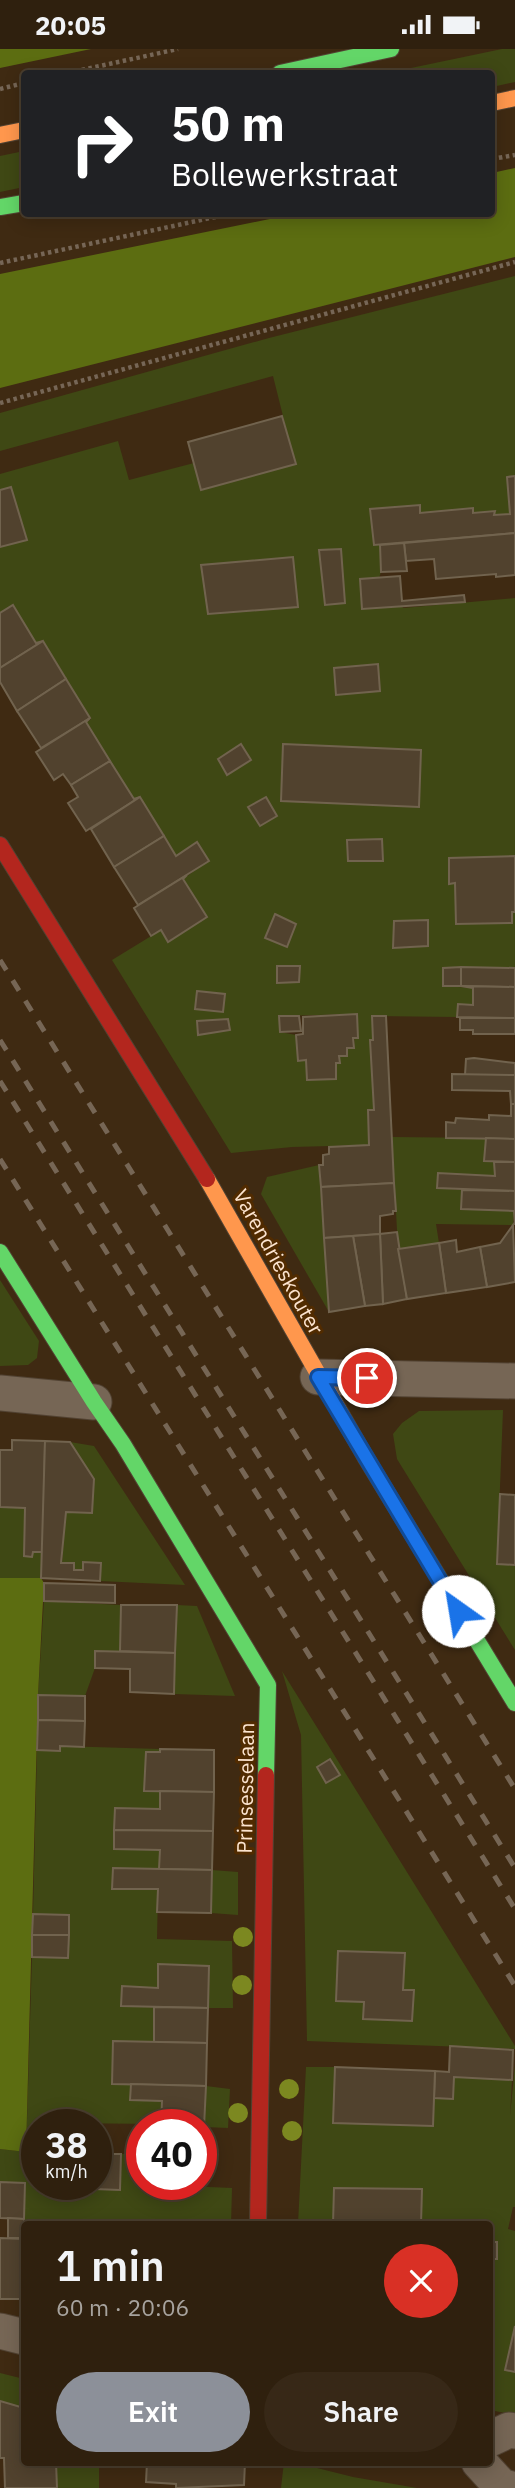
<!DOCTYPE html>
<meta charset="utf-8">
<style>
body{margin:0;font-family:"IBM Plex Sans",sans-serif;background:#372817;color:#f1f3f6;height:100vh;display:flex;flex-direction:column;font-size:26px;white-space:nowrap}
*{box-sizing:border-box;margin:0}
p{font-size:23px;color:#a7a39e}
.icon{flex:none;width:38px;height:38px;fill:none;stroke:currentColor;stroke-width:2;stroke-linecap:round;stroke-linejoin:round}
.map{position:relative;flex:1;overflow:hidden}
.side{position:absolute;left:21px;top:2172px;width:472px;height:245px;display:flex;flex-direction:column;background:#2f200e;border-radius:7px;box-shadow:0 4px 18px #0003,0 0 0 2px #4a3e2e}
.side>*{flex:none}
.guide{position:absolute;left:21px;top:21px;width:474px;height:147px;border-radius:7px;box-shadow:0 4px 18px #0003,0 0 0 2px #4a3e2e;background:#202124;color:#fff;overflow:hidden}
.speed{position:absolute;left:21px;top:2060px;display:flex;gap:14px;font-size:35px;font-weight:700;text-align:center}
.speed>*{display:grid;place-content:center;width:91px;height:91px;border-radius:50%;background:#2f200e;box-shadow:0 4px 18px #0003,0 0 0 2px #4a3e2e;line-height:1}
.speed small{font-size:18px;font-weight:400}
.speed .limit{border:10px solid #d22;background:#fff;color:#111}
.pin{position:absolute;display:grid;place-items:center;width:60px;height:60px;color:#fff;margin:-30px;border:4px solid #fff;border-radius:50%;box-shadow:0 2px 7px #0007}
.me{position:absolute;width:77px;margin:-38px;rotate:328deg;stroke-linejoin:round;filter:drop-shadow(0 0 5px #0008)}
.turn{display:flex;align-items:center;gap:24px;height:147px;padding:0 35px;font-size:32px}
.turn .icon{width:91px;height:91px;stroke-width:2.5}
.turn b{display:block;font-size:49px;line-height:60px}
.round{display:grid;place-items:center;flex:none;width:74px;height:74px;border-radius:37px;background:#372817}
.headline{display:flex;align-items:center;justify-content:space-between;height:119px;padding:0 35px}
h1{font-size:42px;font-weight:600;line-height:52px}
.cta{display:flex;gap:14px;margin-top:auto;padding:14px 35px}
.cta a{flex:1;height:80px;border-radius:42px;background:#8c9099;color:#fff;font-size:28px;font-weight:600;line-height:80px;text-align:center}
.cta a+a{background:#372817;color:#f1f3f6}
.status{display:flex;justify-content:space-between;align-items:center;height:49px;padding:0 35px;background:#2f200e;direction:ltr}
.status svg{height:19px;fill:currentColor}
.map>svg:first-child{display:block}
.green{fill:#3f4814;fill-rule:evenodd}
.forest{fill:#5c6d11}
.building{fill:#51422e;stroke:#71634e;stroke-width:2}
.lines{fill:none;stroke-linecap:round;stroke-linejoin:round}
.street-casing{stroke:#524333;stroke-width:37}
.fast-casing{stroke:#524333;stroke-width:18}
.slow-casing{stroke:#524333;stroke-width:18}
.jam-casing{stroke:#524333;stroke-width:18}
.path{stroke:#766656;stroke-width:4.5;stroke-dasharray:3.5 3.5;stroke-linecap:butt}
.street{stroke:#766655;stroke-width:35}
.fast{stroke:#63d668;stroke-width:16}
.slow{stroke:#ff974d;stroke-width:16}
.jam{stroke:#b3261e;stroke-width:16}
.rail{stroke:#766655;stroke-width:5;stroke-dasharray:12 12;stroke-linecap:butt}
.tree{fill:#7c8820}
.route-casing{stroke:#114b97;stroke-width:18}
.route{stroke:#1a73e8;stroke-width:12}
.labels{text-anchor:middle;stroke-width:6;stroke-linejoin:round;paint-order:stroke}
.street-label{font-size:21px;fill:#fce4cf;stroke:#512b00}
</style>
<div class="status"><b>20:05</b><svg viewBox="0 0 49 12"><path d="M0 12V9h3v3zM5 12V6h3v6zM10 12V3h3v9zM15 12V0h3v12zM26 1h20v11H26zM47 4h2v5h-2z"/></svg></div>
<div class="map">
<svg width="515" height="2439" viewBox="0 0 515 2439">
<rect width="100%" height="100%" fill="#3f2a12"/>
<g class="green">
<polygon points="502,0 515,0 515,33 492,38 492,24 387,24"/>
<polygon points="24,102 24,138 0,143 0,107"/>
<path d="M515,227V427L507,428L510,465L494,466V462L473,464L472,459L420,464L419,456L371,460L374,496H380L381,523L379,529L360,530L362,559L402,556L403,559L515,549V807L449,809V834H455L456,875L511,874L512,863H515V919H444V937L473,939V956L458,955L457,968L372,967L373,991L370,992L374,1061L368,1062L369,1096L292,1098L231,1104L112,911L161,881L169,892L207,868L183,830L208,812L176,807L139,748L134,750L86,674L91,670L42,591L36,594L13,556L0,564V498L27,490L11,438L0,441V425L118,392L129,431L194,414L202,441L295,415L273,327L0,402V364L269,289ZM283,696L418,758L281,752ZM382,790V812H348V791ZM275,866L296,875L287,898L265,889ZM197,942L225,945L223,963L195,960ZM356,965L354,999H347V1006L339,1007L340,1014H336V1030L307,1031L306,1011L298,1012L296,986L280,983L279,967Z"/>
<polygon points="392,1088 486,1089 484,1112 494,1113 495,1127 438,1124 437,1139 462,1141 462,1160 514,1162 513,1176 436,1175 439,1194 398,1200"/>
<polygon points="319,1116 329,1263 261,1145 267,1128"/>
<polygon points="0,1231 39,1292 37,1309 28,1316 0,1317"/>
<polygon points="503,1361 497,1515 515,1516 515,1601 397,1410 393,1385 402,1374 419,1362"/>
<polygon points="70,1393 94,1397 185,1536 100,1532 100,1514 83,1513 83,1521 74,1521 73,1514 62,1514 66,1463 92,1463 93,1430"/>
<polygon points="0,1458 25,1459 24,1507 32,1508 33,1503 43,1503 41,1529 0,1529"/>
<polygon points="44,1552 121,1556 120,1602 95,1602 95,1619 85,1647 38,1646"/>
<polygon points="177,1556 197,1557 235,1647 174,1645"/>
<path d="M282,1622L515,1997V2000L307,1992L301,1686ZM338,1902L404,1905L403,1941L414,1942L412,1972L364,1970V1953L336,1951Z"/>
<polygon points="60,1697 160,1700 160,1703 146,1703 144,1742 160,1742 160,1760 115,1760 114,1800 160,1801 159,1820 113,1840 158,1840 157,1890 232,1892 233,1959 208,1959 209,1917 159,1915 158,1939 122,1937 121,1957 154,1958 154,1993 113,1992 112,2035 131,2035 130,2051 162,2052 161,2075 56,2074 55,2075 37,2076 37,2135 54,2135 54,2139 120,2141 121,2105 142,2105 142,2135 232,2139 231,2175 24,2175 24,2189 25,2134 0,2133 0,2100 26,2103 32,1908 68,1909 69,1866 33,1865 37,1701 60,1702"/>
<polygon points="212,1821 238,1823 238,1866 211,1864"/>
<polygon points="515,2016 515,2158 513,2158 508,2180 515,2182 515,2277 505,2320 515,2323 515,2366 490,2361 490,2210 497,2210 497,2193 490,2193 490,2175 421,2175 421,2140 334,2139 333,2175 298,2175 306,2018 335,2018 333,2074 433,2077 434,2049 453,2050 454,2028 512,2031 510,2067"/>
<polygon points="206,2037 230,2040 228,2079 204,2078"/>
<polygon points="0,2324 24,2330 24,2359 0,2352"/>
<polygon points="56,2413 99,2413 99,2439 57,2439"/>
<polygon points="284,2413 293,2413 353,2428 417,2439 281,2439"/>
</g>
<g class="forest">
<polygon points="0,0 91,0 0,19"/>
<polygon points="515,119 515,208 0,339 0,225 294,165 492,164 492,124"/>
<polygon points="0,1529 41,1529 44,1534 38,1646 26,2103 0,2100"/>
</g>
<g class="building">
<polygon points="282,367 296,415 201,441 188,393"/>
<polygon points="515,427 515,484 374,496 370,460 420,456 420,464 473,459 473,464 495,462 494,466 510,465 507,428"/>
<polygon points="11,438 27,491 0,498 0,441"/>
<polygon points="515,484 515,526 496,528 496,525 436,530 434,510 406,512 404,494"/>
<polygon points="404,494 407,522 381,523 380,496"/>
<polygon points="341,500 345,554 325,556 319,501"/>
<polygon points="293,508 298,558 208,565 201,516"/>
<polygon points="400,527 402,552 464,546 465,553 362,560 360,530"/>
<polygon points="13,556 36,594 43,592 0,619 0,564"/>
<polygon points="43,592 66,630 17,662 0,633 0,619"/>
<polygon points="378,615 380,642 336,646 334,619"/>
<polygon points="66,630 90,669 41,699 17,662"/>
<polygon points="90,669 86,673 110,712 71,736 63,725 54,731 36,703"/>
<polygon points="241,695 251,711 227,726 218,710"/>
<polygon points="283,695 421,701 419,758 281,752"/>
<polygon points="110,712 134,750 140,748 86,782 68,754 78,748 71,736"/>
<polygon points="140,748 164,787 114,818 91,780"/>
<polygon points="266,748 277,767 260,777 248,758"/>
<polygon points="164,787 176,807 197,793 209,812 138,856 114,818"/>
<polygon points="382,790 383,812 348,812 347,791"/>
<polygon points="515,807 515,863 512,863 512,874 456,875 455,834 449,835 449,809"/>
<polygon points="187,826 183,830 207,868 168,893 161,881 151,887 134,859"/>
<polygon points="275,865 296,875 287,898 265,889"/>
<polygon points="428,871 428,897 393,899 394,872"/>
<polygon points="277,917 300,917 299,933 277,934"/>
<polygon points="461,918 515,919 515,938 461,937"/>
<polygon points="461,918 461,937 443,937 443,919"/>
<polygon points="461,937 515,938 515,969 457,968 458,955 473,956 473,939"/>
<polygon points="197,942 225,945 223,963 195,960"/>
<polygon points="357,965 358,989 353,989 354,999 347,999 347,1007 339,1007 340,1014 336,1014 336,1030 307,1031 306,1011 298,1012 296,986 303,985 303,968"/>
<polygon points="279,967 299,967 301,982 280,983"/>
<polygon points="372,967 386,967 394,1134 321,1138 319,1116 323,1116 323,1106 329,1105 329,1098 369,1096 368,1061 374,1061 370,991 373,991"/>
<polygon points="460,969 515,969 515,985 473,985 473,981 460,981"/>
<polygon points="228,970 230,981 198,986 197,972"/>
<polygon points="474,1009 515,1014 515,1026 465,1026 466,1010"/>
<polygon points="452,1025 515,1026 515,1055 511,1055 510,1042 452,1041"/>
<polygon points="511,1055 515,1055 515,1090 446,1089 446,1073 455,1074 456,1069 489,1071 489,1066 511,1067"/>
<polygon points="486,1089 515,1090 515,1113 484,1112"/>
<polygon points="494,1113 515,1113 515,1142 437,1139 438,1124 495,1127"/>
<polygon points="394,1134 396,1162 393,1162 393,1165 380,1167 380,1185 324,1189 321,1138"/>
<polygon points="462,1141 515,1142 515,1176 514,1162 461,1160"/>
<polygon points="513,1176 515,1233 487,1238 480,1198 500,1194"/>
<polygon points="397,1183 407,1250 383,1255 380,1185"/>
<polygon points="380,1185 383,1255 365,1257 353,1187"/>
<polygon points="353,1187 365,1257 329,1263 324,1189"/>
<polygon points="456,1191 457,1203 480,1198 487,1238 446,1244 439,1194"/>
<polygon points="439,1194 446,1244 407,1250 398,1200"/>
<polygon points="12,1391 45,1392 43,1503 33,1503 32,1508 24,1507 25,1459 0,1458 0,1401 12,1401"/>
<polygon points="45,1392 70,1393 94,1430 92,1464 66,1463 61,1514 74,1514 74,1521 83,1521 83,1513 101,1514 100,1532 41,1529"/>
<polygon points="500,1445 515,1446 515,1516 497,1515"/>
<polygon points="44,1534 115,1536 115,1554 44,1552"/>
<polygon points="121,1556 177,1556 175,1604 120,1602"/>
<polygon points="95,1602 175,1604 174,1645 130,1643 130,1620 95,1619"/>
<polygon points="38,1646 85,1647 85,1672 38,1671"/>
<polygon points="38,1671 85,1672 84,1698 60,1697 60,1702 37,1701"/>
<polygon points="160,1700 214,1701 214,1743 144,1742 146,1703 160,1703"/>
<polygon points="330,1710 340,1726 326,1734 317,1718"/>
<polygon points="160,1742 214,1743 213,1782 114,1781 115,1759 160,1760"/>
<polygon points="114,1781 213,1782 212,1821 159,1820 160,1801 114,1800"/>
<polygon points="113,1819 212,1821 211,1864 157,1863 158,1840 112,1840"/>
<polygon points="33,1865 69,1866 69,1886 32,1886"/>
<polygon points="32,1886 69,1886 68,1909 32,1908"/>
<polygon points="338,1902 405,1904 403,1941 414,1941 412,1972 363,1970 364,1953 336,1952"/>
<polygon points="158,1915 209,1917 208,1959 121,1957 122,1937 158,1939"/>
<polygon points="154,1958 208,1959 207,1994 154,1993"/>
<polygon points="113,1992 207,1994 206,2037 112,2035"/>
<polygon points="450,1997 513,2001 512,2031 454,2028 453,2050 434,2049 435,2022 449,2023"/>
<polygon points="335,2018 435,2022 433,2077 333,2074"/>
<polygon points="131,2035 206,2037 204,2078 201,2078 201,2076 161,2076 162,2052 130,2051"/>
<polygon points="96,2105 121,2105 120,2141 94,2140 94,2135 96,2135"/>
<polygon points="0,2133 25,2134 24,2170 0,2169"/>
<polygon points="54,2135 94,2135 94,2140 53,2139"/>
<polygon points="334,2139 422,2140 421,2175 333,2175"/>
<polygon points="8,2169 24,2170 24,2189 8,2189"/>
<polygon points="0,2189 24,2190 22,2250 0,2250"/>
<rect x="490" y="2193" width="7" height="17"/>
<polygon points="515,2277 515,2323 505,2321"/>
<polygon points="0,2352 24,2359 24,2413 56,2413 57,2439 5,2439 4,2409 0,2409"/>
<polygon points="147,2413 245,2413 244,2436 176,2439 176,2435 146,2433"/>
</g>
<g class="lines">
<g class="street-casing">
<g id="street">
<polyline points="318,1328 515,1332"/>
<polyline points="0,1344 94,1353"/>
<polyline points="0,2282 24,2288"/>
<polyline points="490,2390 509,2381 515,2382"/>
<polyline points="479,2413 501,2437 508,2439"/>
</g>
</g>
<g class="fast-casing">
<g id="fast">
<polyline points="280,24 391,0"/>
<polyline points="0,158 24,154"/>
<polyline points="0,1203 94,1353 123,1395 268,1636 266,1726"/>
<polyline points="366,1409 515,1654"/>
</g>
</g>
<g class="slow-casing">
<g id="slow">
<polyline points="492,54 515,49"/>
<polyline points="0,86 24,81"/>
<polyline points="207,1130 366,1409"/>
</g>
</g>
<g class="jam-casing">
<g id="jam">
<polyline points="0,796 207,1130"/>
<polyline points="258,2175 266,1726"/>
</g>
</g>
<g class="path">
<polyline points="68,24 178,0"/>
<polyline points="0,40 24,34"/>
<polyline points="492,110 515,106"/>
<polyline points="0,214 234,164"/>
<polyline points="0,354 515,213"/>
</g>
<use href="#street" class="street"/>
<use href="#fast" class="fast"/>
<use href="#slow" class="slow"/>
<use href="#jam" class="jam"/>
<g class="rail">
<polyline points="0,911 515,1740"/>
<polyline points="0,991 515,1819"/>
<polyline points="0,1032 515,1860"/>
<polyline points="0,1110 515,1937"/>
</g>
</g>
<g class="tree">
<circle cx="243" cy="1888" r="10"/>
<circle cx="242" cy="1936" r="10"/>
<circle cx="289" cy="2040" r="10"/>
<circle cx="238" cy="2064" r="10"/>
<circle cx="292" cy="2082" r="10"/>
</g>
<g class="lines">
<g class="route-casing">
<polyline id="route" points="367,1329 318,1328 458,1562"/>
</g>
<use href="#route" class="route"/>
</g>
<g class="labels">
<g class="street-label">
<text transform="translate(278 1213) rotate(61)" y="7">Varendrieskouter</text>
<text transform="translate(246 1739) rotate(-89)" y="7">Prinsesselaan</text>
</g>
</g>
</svg>
<div class="speed"><div>38<small>km/h</small></div><div class="limit">40</div></div>
<div class="pin" style="left:367px;top:1329px;background:#d93025"><svg class="icon" aria-label="arrive" viewBox="0 0 24 24"><path d="M6 21V4h12l-3 4 3 4H6"/></svg></div>
<svg class="me" style="left:458px;top:1562px" viewBox="-20 -20 40 40"><circle r="19" fill="#fff"/><path d="M0-13L10 11 0 6-10 11z" fill="#1a73e8"/></svg>
<div class="guide">
<div class="turn"><svg class="icon" aria-label="right" viewBox="0 0 24 24"><path d="M7 20v-9h11M14 6l5 5-5 5"/></svg><div><b>50 m</b>Bollewerkstraat</div></div>
</div>
<section class="side">
<div class="headline"><div><h1>1 min</h1><p>60 m · 20:06</p></div><a class="round" style="background:#d93025;color:#fff"><svg class="icon" aria-label="close" viewBox="0 0 24 24"><path d="M6 6l12 12M18 6L6 18"/></svg></a></div>
<div class="cta"><a>Exit</a><a>Share</a></div>
</section>
</div>
